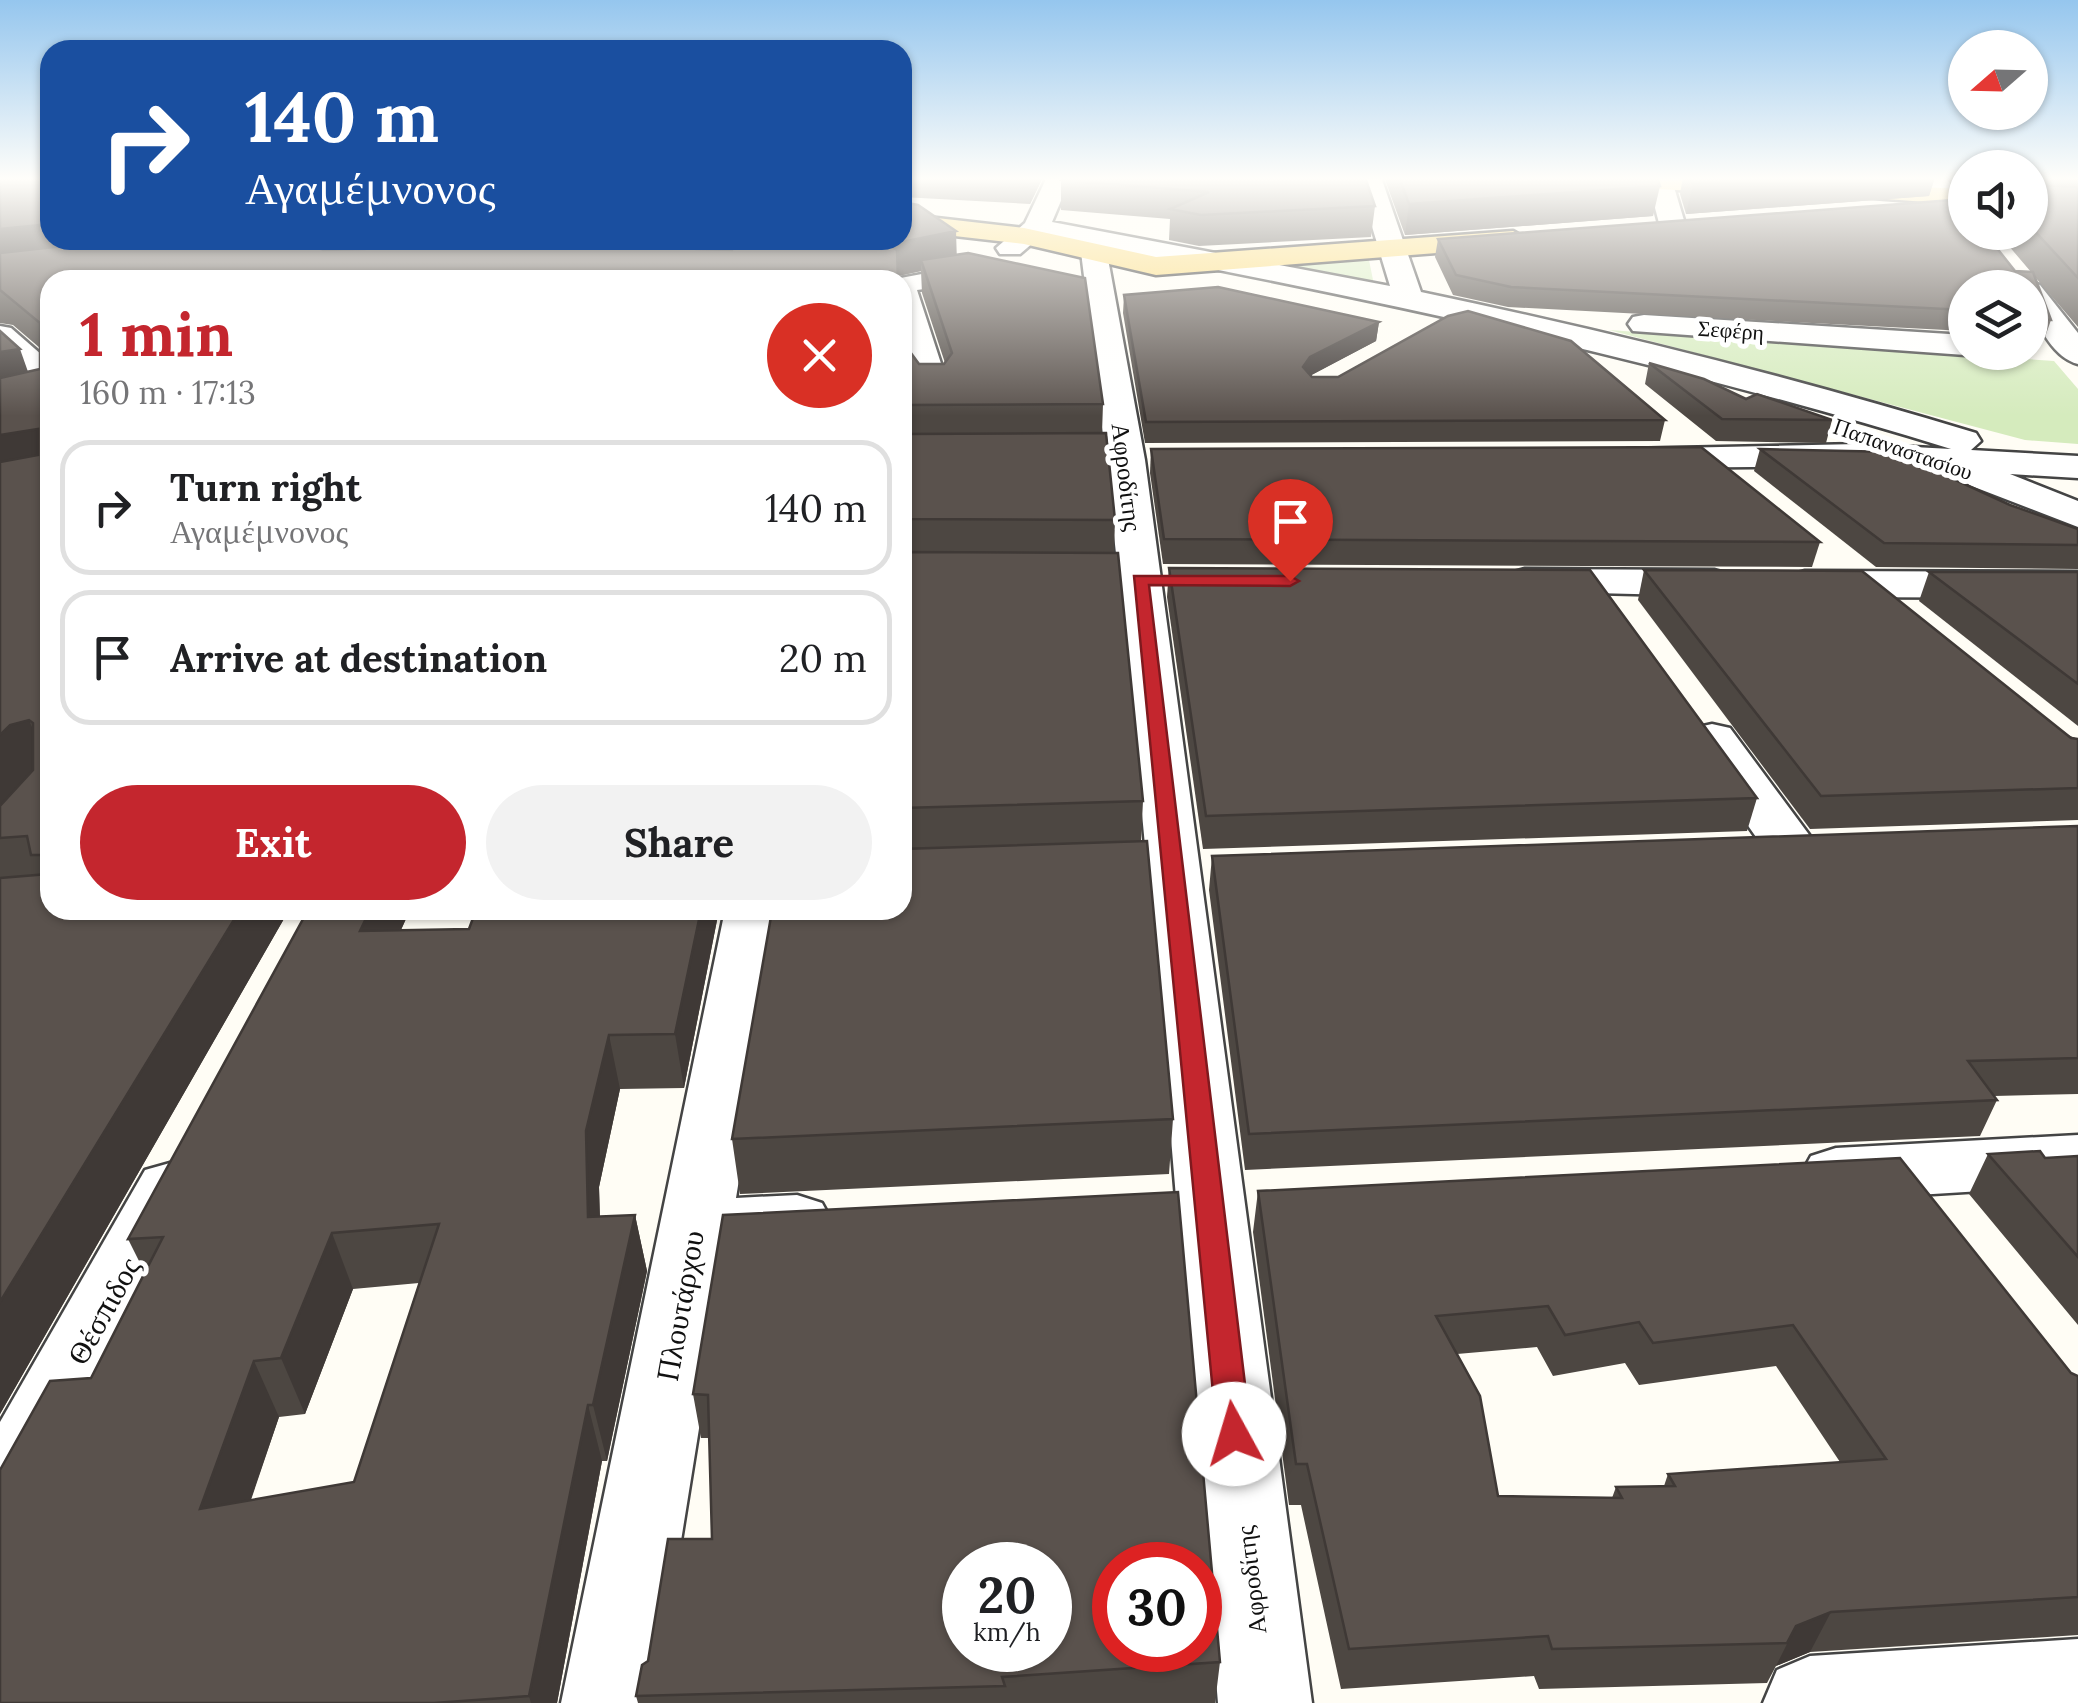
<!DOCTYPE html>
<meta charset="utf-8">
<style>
body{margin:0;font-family:Lora,serif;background:#f2f2f2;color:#202124;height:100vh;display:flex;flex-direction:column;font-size:38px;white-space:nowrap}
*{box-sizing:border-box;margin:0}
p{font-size:32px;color:#757577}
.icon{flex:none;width:55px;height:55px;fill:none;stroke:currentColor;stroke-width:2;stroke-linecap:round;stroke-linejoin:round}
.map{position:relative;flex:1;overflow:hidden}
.details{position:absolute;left:40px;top:270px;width:872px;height:650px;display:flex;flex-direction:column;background:#fff;border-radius:30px;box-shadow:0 2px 8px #0004}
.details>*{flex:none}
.banner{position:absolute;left:40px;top:40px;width:872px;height:210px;border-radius:30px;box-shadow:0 2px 8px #0004;background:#1a4fa0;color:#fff;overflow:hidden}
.needle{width:65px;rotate:250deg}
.tools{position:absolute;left:1948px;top:30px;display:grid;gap:20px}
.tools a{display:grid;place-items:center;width:100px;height:100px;border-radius:50%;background:#fff;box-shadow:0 2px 8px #0004;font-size:50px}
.speed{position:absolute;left:942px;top:1542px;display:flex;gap:20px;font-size:50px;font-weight:700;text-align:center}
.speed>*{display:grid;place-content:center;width:130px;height:130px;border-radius:50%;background:#fff;box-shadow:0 2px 8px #0004;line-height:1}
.speed small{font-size:25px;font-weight:400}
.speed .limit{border:15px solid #d22;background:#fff;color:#111}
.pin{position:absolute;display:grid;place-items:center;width:85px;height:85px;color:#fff;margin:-102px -42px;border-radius:50% 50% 50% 0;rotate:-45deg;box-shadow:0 0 10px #0007}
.pin .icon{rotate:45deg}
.me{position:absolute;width:110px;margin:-55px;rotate:354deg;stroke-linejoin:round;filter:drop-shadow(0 0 8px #0008)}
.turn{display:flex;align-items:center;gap:35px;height:210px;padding:0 40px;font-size:45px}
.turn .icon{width:130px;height:130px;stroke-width:2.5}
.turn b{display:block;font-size:70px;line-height:85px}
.round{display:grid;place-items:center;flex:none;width:105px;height:105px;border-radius:52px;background:#f2f2f2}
.headline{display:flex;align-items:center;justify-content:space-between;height:170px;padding:0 40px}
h1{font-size:60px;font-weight:800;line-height:75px;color:#c4262e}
.cta{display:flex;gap:20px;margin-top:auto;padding:20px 40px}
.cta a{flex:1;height:115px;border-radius:60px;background:#c4262e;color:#fff;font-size:40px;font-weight:800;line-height:115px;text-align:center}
.cta a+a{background:#f2f2f2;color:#202124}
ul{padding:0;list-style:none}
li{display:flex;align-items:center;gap:30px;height:135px;margin:0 20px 15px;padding:0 20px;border:5px solid #e0e0e0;border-radius:30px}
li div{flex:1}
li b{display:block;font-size:38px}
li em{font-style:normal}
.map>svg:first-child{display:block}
.green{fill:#d5ebbd}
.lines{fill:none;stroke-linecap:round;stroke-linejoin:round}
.minor-casing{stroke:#444;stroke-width:5}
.major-casing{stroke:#222;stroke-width:5}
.minor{fill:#fff;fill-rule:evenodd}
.major{fill:#f9d66b;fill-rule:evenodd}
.wall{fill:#4d4742;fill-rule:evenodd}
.shaded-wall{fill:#3f3936}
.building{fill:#5a524d;stroke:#3f3936;stroke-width:2.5;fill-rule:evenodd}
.route{fill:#c4262e;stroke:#7f191e;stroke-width:2.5}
.labels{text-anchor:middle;stroke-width:10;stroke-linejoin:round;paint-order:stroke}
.far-street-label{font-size:22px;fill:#111;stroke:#fff}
.street-label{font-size:25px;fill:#111;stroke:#fff}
.near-street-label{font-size:30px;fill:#111;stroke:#fff}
</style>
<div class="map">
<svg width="2078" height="1703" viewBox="0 0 2078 1703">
<rect width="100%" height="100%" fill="#fffdf5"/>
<g class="green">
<polygon points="1368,255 1374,285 1268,264"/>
<polygon points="1609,330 2054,361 2078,389 2078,444 2025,440"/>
</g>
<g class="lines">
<g class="minor-casing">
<g id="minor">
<path d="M1047,177H1071L1052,222L1390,286L1357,177H1381L1421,292C1608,331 1793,377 1976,433L1981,441L1971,450L2078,456V478L2010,474L2078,501V527L1969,485L1963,477L1966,472L1858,466L1640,468L1627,465L1621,457L1627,449L1858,444L1951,449C1672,363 1392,303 1106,248L1145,460L1312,1703H1218C1177,1219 1142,734 1081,252L1089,245L1041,236L1020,254H1000L996,248L1025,223Z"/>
<polygon points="1647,177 1671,177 1686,227 1682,233 1673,235 1660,227"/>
<polygon points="1920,177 1945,177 1965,202 1965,227 1956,225"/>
<polygon points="676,240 704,240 733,280 703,280"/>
<polygon points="975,264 1005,272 1009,278 995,287 975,282 917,290 950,391 945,398 921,398 902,343 902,280 890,280"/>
<path d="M2030,282L2040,285L2078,333V364C2050,357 2030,314 2030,288H2018Z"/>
<polygon points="1644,315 1965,335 1965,352 1973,352 1965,355 1633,331 1628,324 1633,317"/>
<polygon points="0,326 11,328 50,362 50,390 38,387 0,352"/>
<polygon points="1525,569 1714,570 1729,574 1735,583 1729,592 1714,596 1510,591 1504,582 1510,573"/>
<polygon points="1805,571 2078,572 2078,598 1805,597 1790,593 1784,584 1790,575"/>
<polygon points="1712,724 1730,728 1813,840 1822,852 1813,864 1794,869 1775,864 1687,739 1694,728"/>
<polygon points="725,910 783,910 736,1198 797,1195 822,1203 833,1223 822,1243 797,1251 727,1254 655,1703 561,1703"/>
<polygon points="2078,1135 2078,1185 1836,1200 1811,1192 1801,1174 1811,1156 1836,1148"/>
<polygon points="170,1163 195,1170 205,1189 30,1528 0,1539 0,1422 145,1170"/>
<polygon points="2078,1639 2078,1703 1763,1703 1777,1670 1810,1656"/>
</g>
</g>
<g class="major-casing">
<g id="major">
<path d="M1546,177C1579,177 1752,170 1767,187L1755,194L1558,184Z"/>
<polygon points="1856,184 1965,189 1965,205 1847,196 1844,191"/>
<polygon points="902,214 1024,228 1156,257 1513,231 1527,239 1513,247 1156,275 1024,244 902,230"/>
</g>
</g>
<use href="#minor" class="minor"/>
<use href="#major" class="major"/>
</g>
<g class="wall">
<polygon points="0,177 50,240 323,250 327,250 319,245 318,240 690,240 696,249 715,249 709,240 902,240 957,255 1103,404 1102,433 1115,520 1114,553 1143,801 1141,841 1173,1119 1169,1174 740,1194 732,1139 808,911 902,910 902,331 908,349 919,364 944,364 945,363 922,293 921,271 898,276 50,280 50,910 289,910 0,1414 0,331 28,372 40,369 40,348 13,325 0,323"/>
<polygon points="902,177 1043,177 1030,204 902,197"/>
<polygon points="1384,177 1657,177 1653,216 1405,235"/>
<polygon points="1683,177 1935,177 1929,196 1686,214 1680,194"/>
<polygon points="1949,177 1965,177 1965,192"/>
<polygon points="2030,177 2078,177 2078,327 2035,277 2051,320 2044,340 2030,340 2030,288 1965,288 1965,331 1508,307 1453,295 1435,257 1438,239 2031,272 1997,232 2030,232"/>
<polygon points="1061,180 1375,206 1371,237 1199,246 1169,240 1170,219 1061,210"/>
<polygon points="1124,295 1379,322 1376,341 1311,375 1312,377 1338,377 1665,420 1660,441 1145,443 1123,313"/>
<polygon points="1649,363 1746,399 1832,420 1826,443 1716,441 1645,384"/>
<polygon points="1151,449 1820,542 1812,567 1163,564 1150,473"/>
<polygon points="1760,449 2010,505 2078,529 2078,569 1876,567 1754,471"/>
<polygon points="1169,568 1757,798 1747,831 1203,849 1167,597"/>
<polygon points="1644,570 2078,739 2078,820 1810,829 1638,600"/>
<polygon points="1929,572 2078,572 2078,726 1919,601"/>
<polygon points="2078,826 2078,1094 1994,1096 1997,1100 1980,1136 1245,1170 1209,890 1212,856"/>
<path d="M410,910L401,930L469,929L719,910L684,1088L620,1089L599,1187L600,1216L635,1215L647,1271L607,1461H602L557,1703H0L91,1378L145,1273L128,1239ZM419,1283L354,1482L251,1500L279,1417L305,1414L353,1289Z"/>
<polygon points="1988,1154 2045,1158 2078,1156 2078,1325 1969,1194"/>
<path d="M1258,1191L2078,1376V1637V1635L1810,1652L1776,1666L1767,1683L1539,1689L1534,1676L1341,1689L1301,1505H1289L1253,1232ZM1537,1347L1553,1376L1625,1363L1639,1385L1776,1366L1840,1462L1668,1474L1664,1486L1616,1487L1612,1498L1498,1496L1457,1354Z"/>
<polygon points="723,1215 1220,1662 1215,1703 638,1703 636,1696 648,1661 712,1539 709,1438 701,1438 693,1394"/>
</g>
<g class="shaded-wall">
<polygon points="1030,177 1043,177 1030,204"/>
<polygon points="1787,177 1935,177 1929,196 1686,214 1693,184"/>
<polygon points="1660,186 1653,216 1405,235 1409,204"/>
<polygon points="50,224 50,240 200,240 0,262 0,229"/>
<polygon points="956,231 957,263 921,260 921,271 898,276 887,245"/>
<polygon points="1379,322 1376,341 1308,377 1303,367 1310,357"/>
<polygon points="20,349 33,386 0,392 0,352"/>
<polygon points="38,429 50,463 0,478 0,435"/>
<polygon points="29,720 49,768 0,807 0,735 10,725"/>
<polygon points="240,910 289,910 0,1414 0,1302"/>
<polygon points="370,910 410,910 376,984 360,931"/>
<polygon points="701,910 719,910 684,1088 675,1034"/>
<polygon points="609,1035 620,1089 599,1187 601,1273 588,1217 586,1131"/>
<polygon points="635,1215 647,1271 607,1461 593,1405"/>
<polygon points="332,1233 353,1289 305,1414 281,1358"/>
<polygon points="254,1361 279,1417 228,1565 200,1509"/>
<polygon points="588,1405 602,1461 557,1703 531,1703 529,1696"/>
<polygon points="1831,1612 1810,1652 1776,1666 1796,1626"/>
</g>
<g class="building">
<polygon points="0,177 50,177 50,224 0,229"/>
<polygon points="1063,177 1365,177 1375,206 1201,215 1170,209 1209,192 1061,180"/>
<polygon points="1399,177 1657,177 1660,186 1409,204"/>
<polygon points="1690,177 1787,177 1693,184"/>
<polygon points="2030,177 2039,177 2040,185 2078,187 2078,278 2030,226"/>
<polygon points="1952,200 1965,210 1965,232 1984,232 2015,271 2033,272 2051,320 2030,319 2030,288 1965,288 1965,310 1511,287 1456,275 1438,239"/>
<polygon points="902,202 918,205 956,231 887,245 897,250 898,280 50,280 50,855 31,855 27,836 0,838 0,806 33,770 33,723 29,720 10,725 0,735 0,462 38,455 38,429 0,435 0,378 40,369 40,323 0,290 0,253 118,240 303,240 323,250 364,249 363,244 356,240 690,240 696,249 732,250 733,245 729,240 902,240"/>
<polygon points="968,253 1085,278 1103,404 902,405 902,331 908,349 919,364 944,364 952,353 921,260"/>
<polygon points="1218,287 1379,322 1310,357 1303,367 1312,377 1338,377 1448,316 1468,311 1571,341 1665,420 1146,422 1124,295"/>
<polygon points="0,331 20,349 0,352"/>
<polygon points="1649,363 1704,379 1746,399 1757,394 1832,420 1722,419"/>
<polygon points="1106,433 1115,520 902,519 902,434"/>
<polygon points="1701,447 1820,542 1164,539 1151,449"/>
<polygon points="1760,449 1895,452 2010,505 2078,529 2078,545 1884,543"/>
<polygon points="902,552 1118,553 1143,801 902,808"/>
<polygon points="1169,568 1590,570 1757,798 1206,816"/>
<polygon points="1644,570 1862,571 2071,738 2078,739 2078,788 1821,796"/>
<polygon points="1929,572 2078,572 2078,684"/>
<polygon points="2078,826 2078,1058 1968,1061 1997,1100 1249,1134 1212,856"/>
<polygon points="1147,841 1173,1119 732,1139 772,911 902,910 902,849"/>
<polygon points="50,871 50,910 240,910 0,1302 0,878 48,874"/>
<path d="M308,910H370L360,931L469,929L476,910H701L675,1034L609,1035L586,1131L588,1217L635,1215L593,1405H588L529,1696L434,1703H0V1470L50,1381L91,1378L163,1237L128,1239ZM439,1224L354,1482L200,1509L254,1361L281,1358L332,1233Z"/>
<polygon points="2040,1151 2045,1158 2078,1156 2078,1257 1988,1154"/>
<path d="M1900,1158L2071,1373L2078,1376V1597L1831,1612L1796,1626L1787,1643L1552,1649L1548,1636L1349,1649L1307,1464H1296L1258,1191ZM1548,1306L1565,1335L1639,1322L1653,1343L1793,1325L1886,1459L1668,1474L1675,1486L1616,1487L1622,1498L1498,1496L1480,1396L1436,1316Z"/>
<path d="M1178,1192L1220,1662L1002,1677L1005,1686L636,1696L642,1665L648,1661L668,1539H712L708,1395L693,1394L723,1215ZM965,1565H1050V1650H965ZM1115,1565H1200V1650H1115Z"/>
</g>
<linearGradient id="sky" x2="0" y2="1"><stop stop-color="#95c6ee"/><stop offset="0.43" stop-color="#fffefa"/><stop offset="1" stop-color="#fffefa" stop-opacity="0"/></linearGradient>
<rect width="2078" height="416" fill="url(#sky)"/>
<polygon class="route" points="1134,576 1290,576 1299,581 1290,586 1149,585 1251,1434 1246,1444 1234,1448 1222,1444 1217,1434"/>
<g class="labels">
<g class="far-street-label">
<text transform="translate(1731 330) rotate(4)" y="8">Σεφέρη</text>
<text transform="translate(1903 449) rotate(19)" y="8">Παπαναστασίου</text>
</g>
<g class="street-label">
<text transform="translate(1127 477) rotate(83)" y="9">Αφροδίτης</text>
<text transform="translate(1251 1580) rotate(-97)" y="9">Αφροδίτης</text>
</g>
<g class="near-street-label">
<text transform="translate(681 1306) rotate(-80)" y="10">Πλουτάρχου</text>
<text transform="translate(104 1311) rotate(-61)" y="10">Θέσπιδος</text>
</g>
</g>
</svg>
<div class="tools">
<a><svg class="needle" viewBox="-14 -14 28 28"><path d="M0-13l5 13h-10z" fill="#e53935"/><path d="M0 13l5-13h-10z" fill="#757577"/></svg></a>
<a><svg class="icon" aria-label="sound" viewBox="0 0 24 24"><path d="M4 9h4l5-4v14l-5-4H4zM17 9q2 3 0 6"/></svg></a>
<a><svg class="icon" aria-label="layers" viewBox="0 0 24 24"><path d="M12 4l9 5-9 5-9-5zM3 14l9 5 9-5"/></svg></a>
</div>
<div class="speed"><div>20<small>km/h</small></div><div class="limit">30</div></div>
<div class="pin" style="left:1290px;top:581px;background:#d93025"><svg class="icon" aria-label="arrive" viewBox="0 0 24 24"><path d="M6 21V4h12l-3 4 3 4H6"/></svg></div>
<svg class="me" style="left:1234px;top:1434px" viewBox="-20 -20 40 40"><circle r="19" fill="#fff"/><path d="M0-13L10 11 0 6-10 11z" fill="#c4262e"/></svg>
<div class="banner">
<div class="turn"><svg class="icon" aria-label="right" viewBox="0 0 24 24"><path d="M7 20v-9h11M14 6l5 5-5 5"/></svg><div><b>140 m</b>Αγαμέμνονος</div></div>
</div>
<section class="details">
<div class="headline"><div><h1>1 min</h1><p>160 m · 17:13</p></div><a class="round" style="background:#d93025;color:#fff"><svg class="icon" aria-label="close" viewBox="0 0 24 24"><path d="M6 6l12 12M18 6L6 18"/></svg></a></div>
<ul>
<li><svg class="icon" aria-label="right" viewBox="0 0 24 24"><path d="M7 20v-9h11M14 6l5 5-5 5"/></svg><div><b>Turn right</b><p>Αγαμέμνονος</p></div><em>140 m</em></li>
<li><svg class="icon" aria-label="arrive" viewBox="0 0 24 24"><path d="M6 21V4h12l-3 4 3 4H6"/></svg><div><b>Arrive at destination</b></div><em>20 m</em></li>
</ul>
<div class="cta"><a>Exit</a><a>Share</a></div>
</section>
</div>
